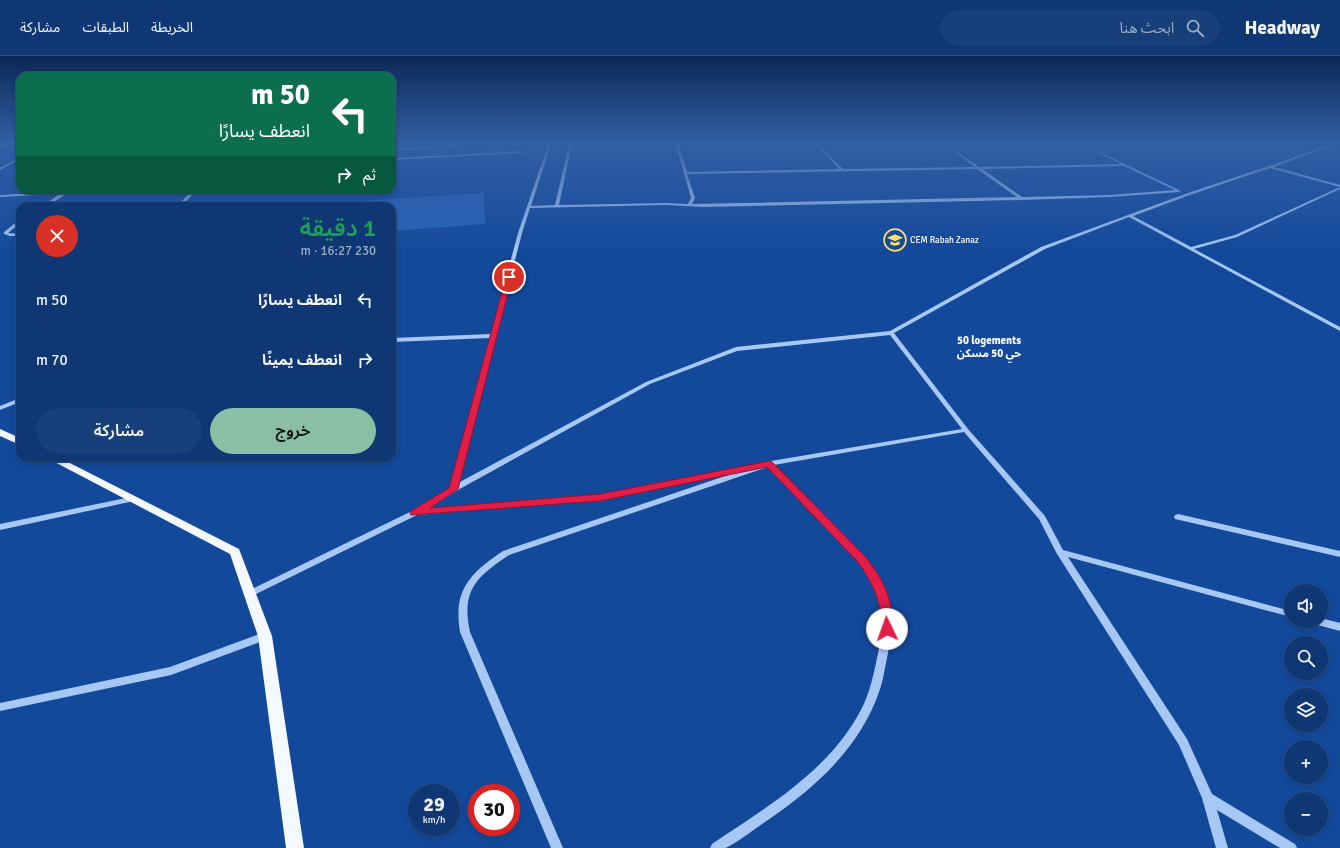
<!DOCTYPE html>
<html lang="ar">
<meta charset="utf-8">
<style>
body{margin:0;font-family:Signika,"Noto Sans Arabic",sans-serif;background:#173f79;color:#f1f3f6;direction:rtl;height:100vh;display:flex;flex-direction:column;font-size:15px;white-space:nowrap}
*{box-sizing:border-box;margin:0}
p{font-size:13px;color:#9bacc5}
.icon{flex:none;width:22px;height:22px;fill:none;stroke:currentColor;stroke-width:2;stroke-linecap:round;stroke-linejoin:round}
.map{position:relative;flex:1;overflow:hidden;direction:ltr}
.drawer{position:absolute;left:16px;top:146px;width:380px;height:260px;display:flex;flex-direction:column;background:#0e3774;border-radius:12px;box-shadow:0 2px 6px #0003,0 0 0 1px #2e5186;direction:rtl}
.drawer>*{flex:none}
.banner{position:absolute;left:16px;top:16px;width:380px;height:122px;border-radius:12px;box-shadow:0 2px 6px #0003,0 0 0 1px #2e5186;direction:rtl;background:#0b6e4f;color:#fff;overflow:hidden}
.controls{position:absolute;left:1284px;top:528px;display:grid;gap:8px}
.controls a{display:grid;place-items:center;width:44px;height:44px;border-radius:50%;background:#0e3774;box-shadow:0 2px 6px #0003,0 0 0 1px #2e5186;font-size:20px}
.speed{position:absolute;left:408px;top:728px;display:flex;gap:8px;font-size:20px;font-weight:700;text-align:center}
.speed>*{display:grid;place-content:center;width:52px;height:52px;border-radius:50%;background:#0e3774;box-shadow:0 2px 6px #0003,0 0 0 1px #2e5186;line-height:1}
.speed small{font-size:10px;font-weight:400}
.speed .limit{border:6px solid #d22;background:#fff;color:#111}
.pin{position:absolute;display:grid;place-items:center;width:34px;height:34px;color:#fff;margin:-17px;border:2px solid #fff;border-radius:50%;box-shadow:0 1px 4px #0007}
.me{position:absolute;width:44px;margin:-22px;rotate:357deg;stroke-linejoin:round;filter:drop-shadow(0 0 3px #0008)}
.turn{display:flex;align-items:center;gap:14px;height:84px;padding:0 20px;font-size:18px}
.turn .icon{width:52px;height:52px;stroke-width:2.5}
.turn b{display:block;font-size:28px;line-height:34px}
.then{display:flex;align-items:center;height:38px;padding:0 20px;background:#0003;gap:8px;font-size:15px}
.round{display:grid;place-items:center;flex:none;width:42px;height:42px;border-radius:21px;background:#173f79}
.head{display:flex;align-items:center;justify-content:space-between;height:68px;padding:0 20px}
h1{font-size:24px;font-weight:600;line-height:30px;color:#1e9e55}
.cta{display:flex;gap:8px;margin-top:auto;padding:8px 20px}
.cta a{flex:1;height:46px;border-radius:24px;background:#8abfa5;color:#111;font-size:16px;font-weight:600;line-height:46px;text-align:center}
.cta a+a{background:#173f79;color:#f1f3f6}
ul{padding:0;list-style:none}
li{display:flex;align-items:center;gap:12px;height:60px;padding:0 20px}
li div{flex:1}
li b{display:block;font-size:15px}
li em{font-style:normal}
header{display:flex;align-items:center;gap:24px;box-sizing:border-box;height:56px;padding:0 20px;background:#0e3774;border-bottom:1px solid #2e5186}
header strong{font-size:19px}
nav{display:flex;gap:22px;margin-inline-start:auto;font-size:14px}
.search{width:280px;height:36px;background:#173f79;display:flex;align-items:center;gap:10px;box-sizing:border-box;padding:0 14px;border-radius:22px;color:#9bacc5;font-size:15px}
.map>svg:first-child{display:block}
.green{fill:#2662b9}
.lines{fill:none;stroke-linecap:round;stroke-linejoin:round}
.minor{fill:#a7c7f4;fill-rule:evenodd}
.major{fill:#f4f8ff;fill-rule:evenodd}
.route{fill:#e11d48;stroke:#92132f}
.labels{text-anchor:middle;stroke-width:3.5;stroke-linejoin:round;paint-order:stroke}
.far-poi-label{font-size:9px;fill:#fff;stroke:#13499b;text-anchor:start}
.neighbourhood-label{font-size:11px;font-weight:bold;fill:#fff;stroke:#13499b}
</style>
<header>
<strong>Headway</strong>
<div class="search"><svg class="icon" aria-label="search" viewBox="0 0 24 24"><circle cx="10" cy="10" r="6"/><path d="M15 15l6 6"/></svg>ابحث هنا</div>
<nav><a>الخريطة</a><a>الطبقات</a><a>مشاركة</a></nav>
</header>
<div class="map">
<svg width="1340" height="792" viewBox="0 0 1340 792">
<rect width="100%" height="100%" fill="#13499b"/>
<polygon class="green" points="484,137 485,168 392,175 392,150 282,150"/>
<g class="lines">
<g class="minor">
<polygon points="509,86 518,86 392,95 392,93"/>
<path d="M549,86H628L572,88L559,149L666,147L688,148L691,142L675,86H678L687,116L839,113L814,86H816L843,113L975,111L941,86H943L979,111L1121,108L1076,86H1079L1181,135L1179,136L1110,141L1022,144L703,151L666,149L530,152L522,177L458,427L646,326L736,291L890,275L1041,191L1188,137L1287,104L1335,86H1338V87L1274,111L1340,129V133L1237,181L1194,193L1340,271V275L1129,161L1045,193L894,277L968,373L1045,460L1063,494L1291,555V561L1068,501L1187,683L1212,738L1295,788L1297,792H1280L1217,754L1228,792H1216L1202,742L1179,689L1057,498L1039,463L964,376L774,409C793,428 812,448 831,467C851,488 876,509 886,538C893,560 891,585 886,607C884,616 883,625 880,633C861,691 816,731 768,764C760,769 731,791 725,792C720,792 715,792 710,792L712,788C765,752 824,718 857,661C867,645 872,626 876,607C886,564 883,540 857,504L768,411L509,499C476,521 461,535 470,576L563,792H551L460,576C453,534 470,517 503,495L734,417L599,444L417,459L254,539L251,540L248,539L247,537L248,535L412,455L450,432L490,282L392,286V282L491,278L518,177ZM551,88H569L555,149L531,150ZM1124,110L1175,134L1110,139L1022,141L982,113ZM1270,112L1340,131L1235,179L1191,191L1133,160L1190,139ZM977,113L1017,141L692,148L695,142L687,118ZM890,279L962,373L765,406L762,408L743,414V412H740L599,440L426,454L456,435L650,328L737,295Z"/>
<polygon points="20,87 20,89 0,90 0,88"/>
<polygon points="523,95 522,97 392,104 392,102"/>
<polygon points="20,101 20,103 0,114 0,112"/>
<polygon points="98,134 119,134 117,135 66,138 47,150 42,150 60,138 0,141 0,139"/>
<polygon points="191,134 195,134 194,137 181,150 177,150 191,136"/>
<polygon points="19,164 20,164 20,167 8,177 20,178 20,180 10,180 4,178 4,176"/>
<polygon points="20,342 20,346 0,354 0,350"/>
<polygon points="131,441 134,441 135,443 134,445 0,474 0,468"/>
<polygon points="1178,458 1340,495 1340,501 1175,463 1174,461 1175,459"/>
<polygon points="1321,562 1340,567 1340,575 1314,568 1312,565 1321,565"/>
<polygon points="265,576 268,577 270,580 268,583 171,619 0,655 0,647 170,611"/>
</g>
<g class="major">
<polygon points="0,373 20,382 20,389 0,380"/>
<polygon points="47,402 60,402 239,493 272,580 304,792 286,792 258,580 230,498"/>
</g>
</g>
<linearGradient id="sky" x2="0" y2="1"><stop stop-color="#0a2855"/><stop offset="0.44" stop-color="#335fa4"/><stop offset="1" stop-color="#335fa4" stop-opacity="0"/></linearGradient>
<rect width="1340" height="196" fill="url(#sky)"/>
<path class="route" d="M509,219L512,221L458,433L430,452L600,438L769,405L772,406L864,499C879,518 891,537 892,561C893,567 894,572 891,577H883C879,569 881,560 880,552C876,534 868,520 857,505L767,411L600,445L411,459L410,457L411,455L449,432L506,221Z"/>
<defs>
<g id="school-ring" transform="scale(1.15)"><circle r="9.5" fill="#13499b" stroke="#ffda6a" stroke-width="1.5"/><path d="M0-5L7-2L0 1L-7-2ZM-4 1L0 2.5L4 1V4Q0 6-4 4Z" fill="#ffda6a"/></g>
</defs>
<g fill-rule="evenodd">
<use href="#school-ring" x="895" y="184"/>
</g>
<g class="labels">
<g class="far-poi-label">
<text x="910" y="187">CEM Rabah Zanaz</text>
</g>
<g class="neighbourhood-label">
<text x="989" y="288">50 logements<tspan x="989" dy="13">حي 50 مسكن</tspan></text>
</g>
</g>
</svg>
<div class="controls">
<a><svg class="icon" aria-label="sound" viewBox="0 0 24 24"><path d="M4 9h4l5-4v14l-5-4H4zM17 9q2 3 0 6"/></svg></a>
<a><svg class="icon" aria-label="search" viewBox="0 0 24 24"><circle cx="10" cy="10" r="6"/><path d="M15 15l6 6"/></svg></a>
<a><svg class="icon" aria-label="layers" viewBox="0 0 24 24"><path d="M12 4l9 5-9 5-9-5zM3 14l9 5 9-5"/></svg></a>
<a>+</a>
<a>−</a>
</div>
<div class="speed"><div>29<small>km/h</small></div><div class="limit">30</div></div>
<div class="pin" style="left:509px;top:221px;background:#d93025"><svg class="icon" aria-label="arrive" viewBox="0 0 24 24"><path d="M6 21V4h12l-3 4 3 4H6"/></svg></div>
<svg class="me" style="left:887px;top:573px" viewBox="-20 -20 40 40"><circle r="19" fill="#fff"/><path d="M0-13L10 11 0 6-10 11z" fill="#e11d48"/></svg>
<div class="banner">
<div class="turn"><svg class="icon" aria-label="left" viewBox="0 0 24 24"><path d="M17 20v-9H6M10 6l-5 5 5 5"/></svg><div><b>50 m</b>انعطف يسارًا</div></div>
<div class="then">ثم<svg class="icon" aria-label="right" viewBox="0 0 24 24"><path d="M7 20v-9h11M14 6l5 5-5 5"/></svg></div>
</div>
<section class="drawer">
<div class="head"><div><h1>1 دقيقة</h1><p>230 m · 16:27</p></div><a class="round" style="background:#d93025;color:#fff"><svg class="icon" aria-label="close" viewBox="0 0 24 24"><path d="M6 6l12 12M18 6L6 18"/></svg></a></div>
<ul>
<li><svg class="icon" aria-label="left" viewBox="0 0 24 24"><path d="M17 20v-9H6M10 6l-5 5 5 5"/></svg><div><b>انعطف يسارًا</b></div><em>50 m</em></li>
<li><svg class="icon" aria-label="right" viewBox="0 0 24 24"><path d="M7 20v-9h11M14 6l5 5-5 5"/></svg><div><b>انعطف يمينًا</b></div><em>70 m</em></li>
</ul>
<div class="cta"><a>خروج</a><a>مشاركة</a></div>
</section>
</div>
